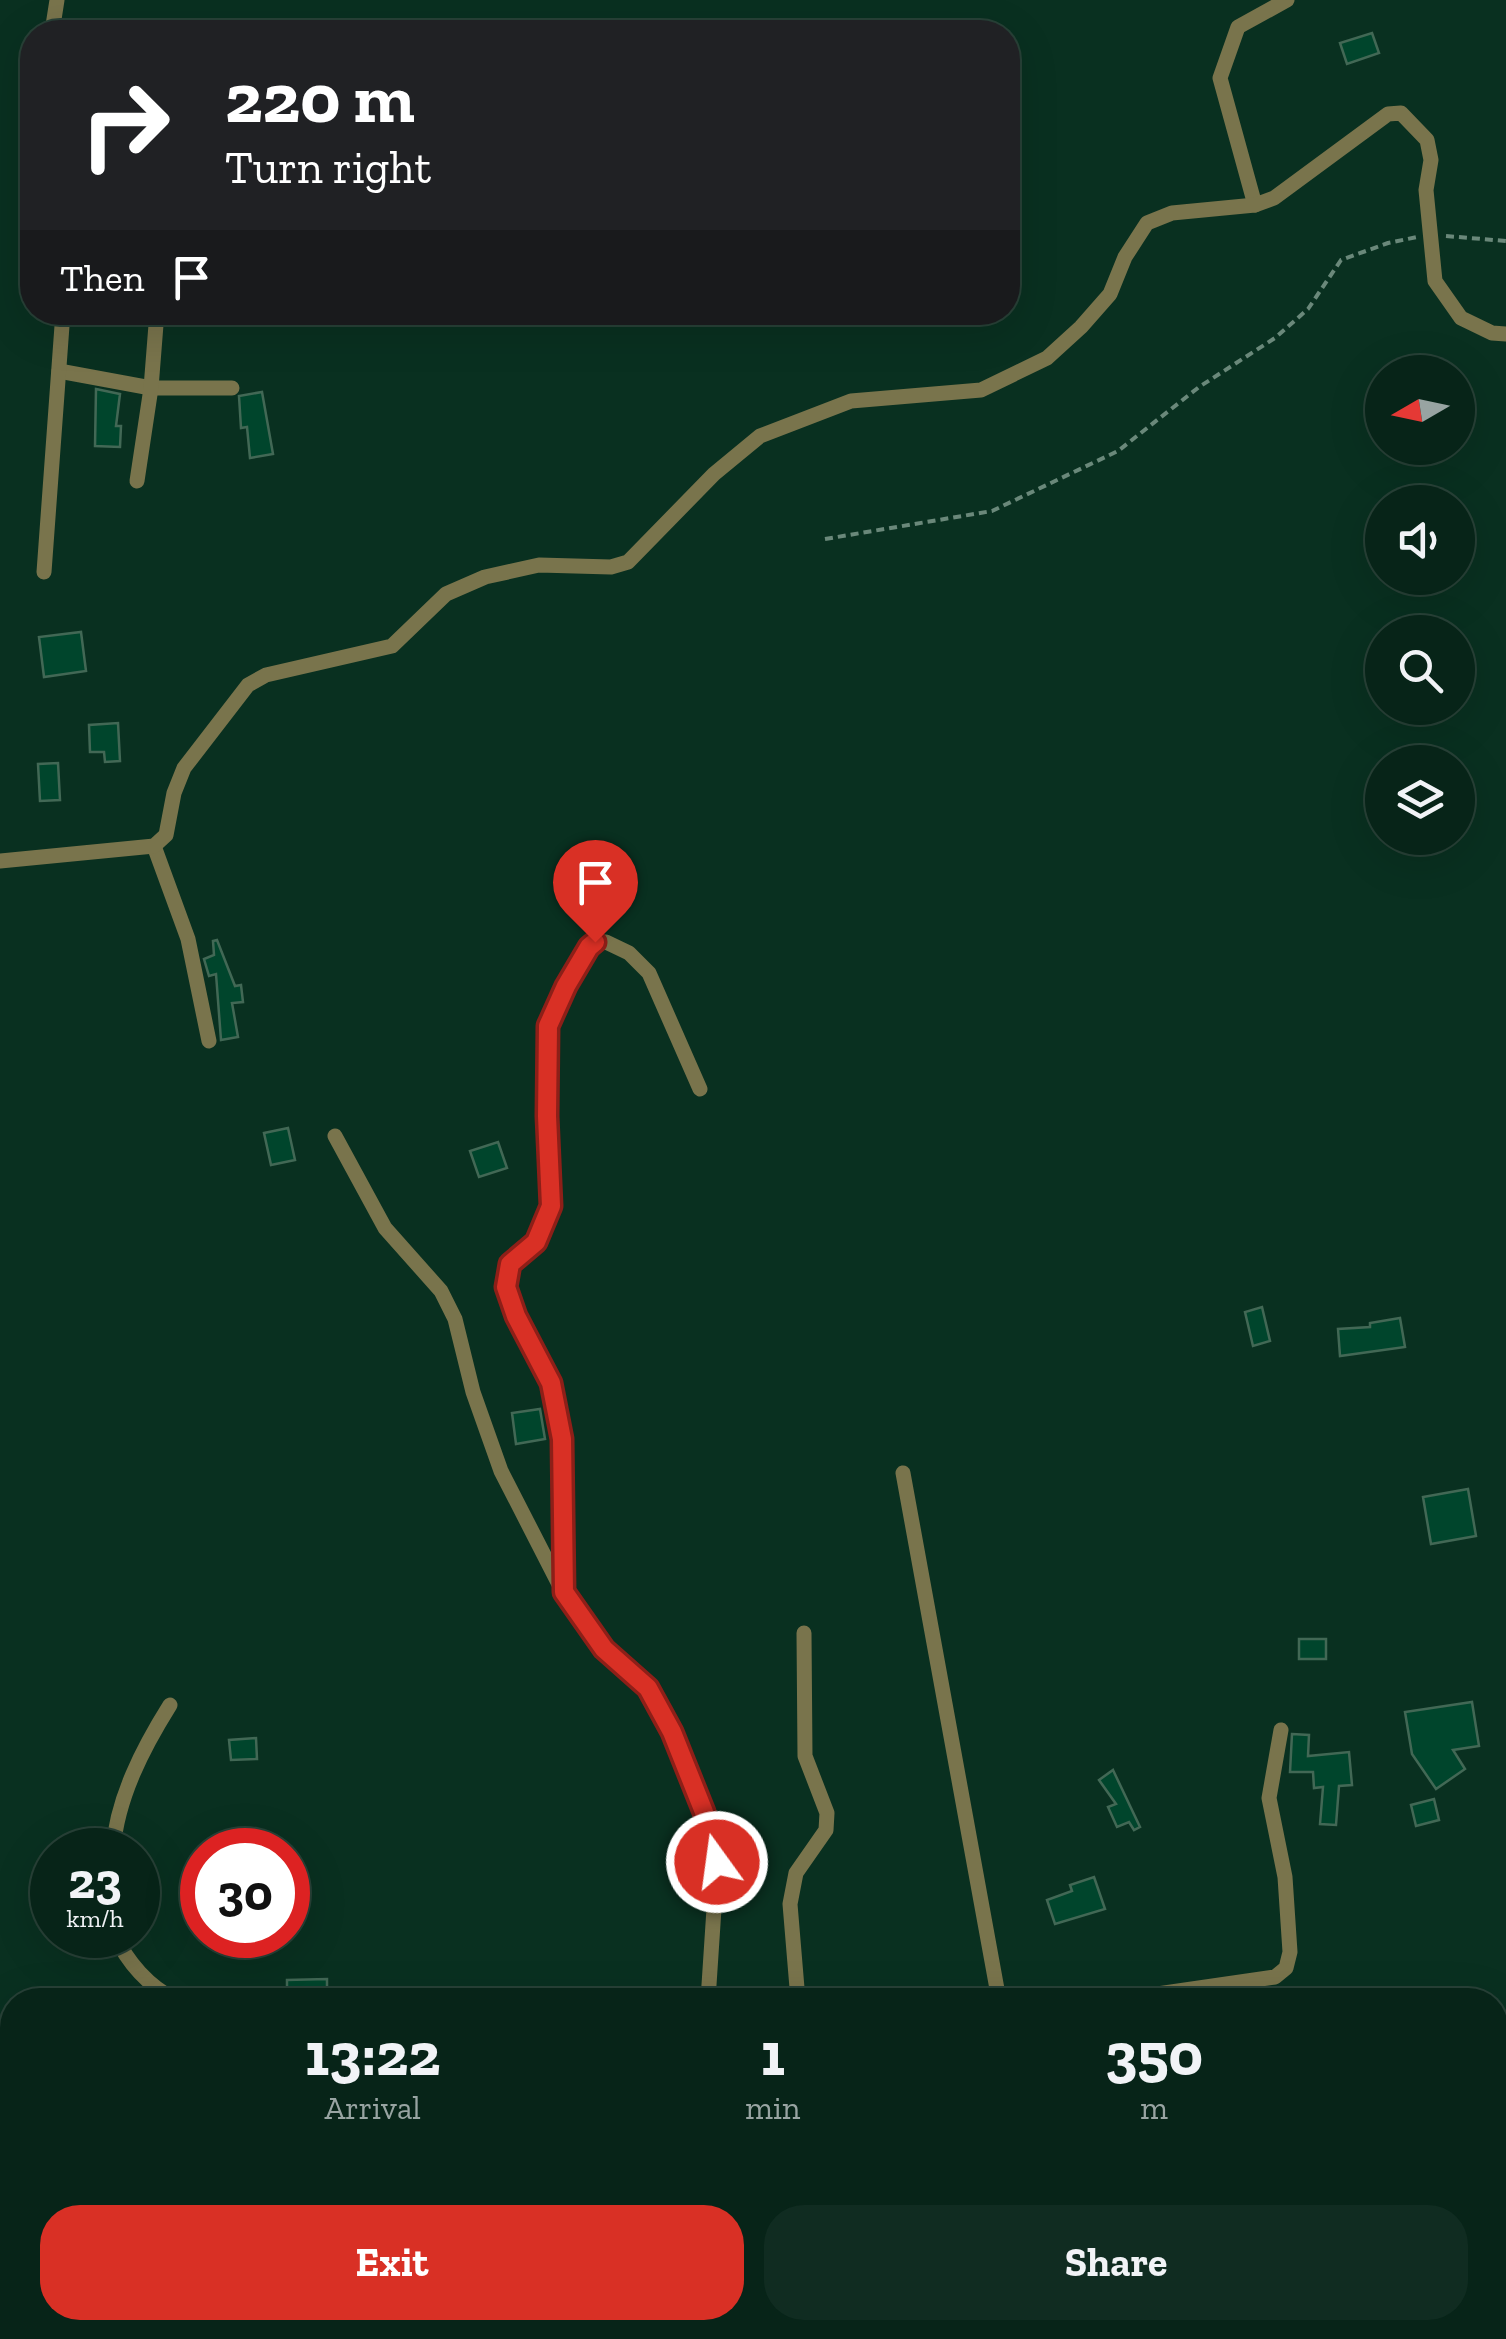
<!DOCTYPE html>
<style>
body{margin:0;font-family:"Zilla Slab",serif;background:#102c21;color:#f1f3f6;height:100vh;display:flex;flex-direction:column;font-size:38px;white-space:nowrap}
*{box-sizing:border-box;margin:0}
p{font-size:32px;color:#98a4a2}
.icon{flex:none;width:55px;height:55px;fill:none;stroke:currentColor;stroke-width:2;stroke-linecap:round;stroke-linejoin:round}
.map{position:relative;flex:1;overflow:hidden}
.sheet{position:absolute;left:0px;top:1988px;width:1508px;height:352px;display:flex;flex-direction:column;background:#072418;border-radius:40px 40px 0 0;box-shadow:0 10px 40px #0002,0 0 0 2px #284137}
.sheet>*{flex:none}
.guide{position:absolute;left:20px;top:20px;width:1000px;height:305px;border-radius:40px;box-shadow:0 10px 40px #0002,0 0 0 2px #284137;background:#202124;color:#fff;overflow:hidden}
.needle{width:65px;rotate:261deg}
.tools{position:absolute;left:1365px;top:355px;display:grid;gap:20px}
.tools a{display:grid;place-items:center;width:110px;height:110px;border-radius:50%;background:#072418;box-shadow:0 10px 40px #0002,0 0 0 2px #284137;font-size:50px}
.speed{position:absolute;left:30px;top:1828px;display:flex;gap:20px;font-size:50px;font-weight:700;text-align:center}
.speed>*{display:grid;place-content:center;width:130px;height:130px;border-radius:50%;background:#072418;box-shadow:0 10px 40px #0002,0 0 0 2px #284137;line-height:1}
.speed small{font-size:25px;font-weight:400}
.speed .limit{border:15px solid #d22;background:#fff;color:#111}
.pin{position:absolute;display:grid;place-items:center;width:85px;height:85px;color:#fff;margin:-102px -42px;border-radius:50% 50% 50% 0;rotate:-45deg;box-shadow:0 0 10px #0007}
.pin .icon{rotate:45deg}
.me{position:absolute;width:110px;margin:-55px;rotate:346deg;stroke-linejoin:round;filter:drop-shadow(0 0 8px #0008)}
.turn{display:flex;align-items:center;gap:35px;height:210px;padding:0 40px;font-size:45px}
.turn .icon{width:130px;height:130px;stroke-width:2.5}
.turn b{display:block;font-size:70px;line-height:85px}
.then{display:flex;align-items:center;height:95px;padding:0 40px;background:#0003;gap:20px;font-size:38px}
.eta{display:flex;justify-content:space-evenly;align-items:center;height:170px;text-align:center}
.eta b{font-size:60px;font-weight:800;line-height:70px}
.cta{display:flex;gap:20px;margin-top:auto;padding:20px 40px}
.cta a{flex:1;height:115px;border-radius:40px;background:#d93025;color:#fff;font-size:40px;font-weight:800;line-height:115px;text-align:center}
.cta a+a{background:#102c21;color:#f1f3f6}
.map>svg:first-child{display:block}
.building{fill:#00452c;stroke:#426855;stroke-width:2.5}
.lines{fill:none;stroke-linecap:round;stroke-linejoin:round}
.path{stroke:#6a887a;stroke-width:4;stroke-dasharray:8 5;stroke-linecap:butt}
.minor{stroke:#79744c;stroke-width:15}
.route-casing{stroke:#8d1f18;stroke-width:25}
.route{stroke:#d93025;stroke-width:18}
</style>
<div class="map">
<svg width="1506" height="2339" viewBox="0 0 1506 2339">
<rect width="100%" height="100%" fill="#093020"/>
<g class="building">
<polygon points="1372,33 1379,53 1347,64 1340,43"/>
<polygon points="96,389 120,394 116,426 121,426 120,447 95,446"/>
<polygon points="262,392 273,454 250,458 247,427 241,428 239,396"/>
<polygon points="81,632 86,671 44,677 39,637"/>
<polygon points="118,723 120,761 105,762 104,752 90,752 89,725"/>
<polygon points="58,763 60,800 40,801 38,764"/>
<polygon points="217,940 235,986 241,985 243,1002 232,1003 238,1037 221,1040 216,974 209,976 204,959 214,955 213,941"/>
<polygon points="288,1128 295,1160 271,1165 264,1133"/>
<polygon points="498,1142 507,1168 479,1177 470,1151"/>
<polygon points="1262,1307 1270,1341 1253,1346 1245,1312"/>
<polygon points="1400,1318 1405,1347 1340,1356 1338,1329 1370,1327 1370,1323"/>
<polygon points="540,1409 545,1439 516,1444 512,1413"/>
<polygon points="1468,1489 1476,1536 1431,1544 1423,1497"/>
<rect x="1299" y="1639" width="27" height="20"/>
<polygon points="1472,1702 1479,1746 1453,1750 1465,1769 1436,1789 1412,1754 1405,1712"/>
<polygon points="1292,1734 1309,1735 1308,1756 1349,1752 1352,1785 1339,1786 1336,1825 1320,1824 1323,1787 1314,1788 1313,1772 1290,1772"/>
<polygon points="256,1738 257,1759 231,1760 229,1740"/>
<polygon points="1113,1770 1140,1827 1134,1830 1129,1822 1117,1827 1108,1807 1116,1804 1099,1780"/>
<polygon points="1434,1799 1439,1820 1416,1826 1411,1805"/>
<polygon points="1094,1877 1105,1909 1055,1924 1047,1900 1072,1891 1070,1885"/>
<polygon points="327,1979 327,2000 287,2000 287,1980"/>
</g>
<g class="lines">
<g class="path">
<polyline points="1446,236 1506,241"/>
<polyline points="825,539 992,511 1118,451 1199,387 1275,338 1308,309 1341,260 1388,243 1417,237"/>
</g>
<g class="minor">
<polyline points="52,32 57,0"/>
<polyline points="1255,205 1220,78 1238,27 1287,0"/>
<polyline points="59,371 151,388 232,388"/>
<polyline points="137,481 151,388 157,312"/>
<polyline points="44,572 63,312"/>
<polyline points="154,846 188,939 209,1041"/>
<polyline points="0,861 154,846 166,835 174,793 184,768 248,685 266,675 392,646 446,594 485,577 539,565 611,567 628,562 714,474 760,436 851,401 981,390 1047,358 1081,327 1110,294 1125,257 1147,223 1172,213 1255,205 1274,198 1388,114 1401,113 1427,140 1431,160 1426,190 1435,281 1461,318 1492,333 1506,334"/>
<polyline points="335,1136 385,1228 441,1291 455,1319 473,1392 501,1471 563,1592 604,1649 648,1688 673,1732 704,1812 717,1863 708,2000"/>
<polyline points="903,1473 999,2000"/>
<polyline points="563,1588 562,1439 551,1383 516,1316 505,1287 510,1264 536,1243 551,1206 547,1116 549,1027 566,986 589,947 595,943 606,942 629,953 649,973 700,1089"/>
<path d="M113,1850C117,1798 143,1748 170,1705"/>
<path d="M115,1935C127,1962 149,1987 176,2000"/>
<polyline points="798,2000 790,1904 796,1873 826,1830 827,1813 805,1756 804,1633"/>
<polyline points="1116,2000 1275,1977 1286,1968 1290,1952 1285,1877 1269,1798 1281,1730"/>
<polyline points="1495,2264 1506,2264"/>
<polyline points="415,2328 420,2339"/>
<polyline points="1407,2328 1408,2339"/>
<polyline points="430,2339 443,2328"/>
<polyline points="1028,2339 1041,2328"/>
</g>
</g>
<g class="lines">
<g class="route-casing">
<polyline id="route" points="595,942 589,947 566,986 548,1026 547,1116 551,1206 536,1242 510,1264 506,1287 516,1316 551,1383 562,1439 564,1592 604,1649 648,1688 672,1732 704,1812 717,1862"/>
</g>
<use href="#route" class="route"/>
</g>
</svg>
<div class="tools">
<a><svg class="needle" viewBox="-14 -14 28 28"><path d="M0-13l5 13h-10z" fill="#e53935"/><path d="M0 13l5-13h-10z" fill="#98a4a2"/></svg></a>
<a><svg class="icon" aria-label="sound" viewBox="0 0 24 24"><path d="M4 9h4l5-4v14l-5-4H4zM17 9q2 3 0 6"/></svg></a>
<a><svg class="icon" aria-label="search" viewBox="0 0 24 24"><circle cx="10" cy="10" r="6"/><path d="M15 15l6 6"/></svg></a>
<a><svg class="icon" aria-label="layers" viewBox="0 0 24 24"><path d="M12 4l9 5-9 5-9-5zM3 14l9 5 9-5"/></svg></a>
</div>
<div class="speed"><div>23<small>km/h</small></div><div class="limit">30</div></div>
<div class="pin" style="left:595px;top:942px;background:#d93025"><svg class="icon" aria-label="arrive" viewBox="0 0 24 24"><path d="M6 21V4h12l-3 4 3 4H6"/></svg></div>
<svg class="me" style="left:717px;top:1862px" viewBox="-20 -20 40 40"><circle r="17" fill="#d93025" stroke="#fff" stroke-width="3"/><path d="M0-11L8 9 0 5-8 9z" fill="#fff"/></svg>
<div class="guide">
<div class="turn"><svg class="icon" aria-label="right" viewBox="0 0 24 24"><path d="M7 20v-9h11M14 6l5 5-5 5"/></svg><div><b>220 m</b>Turn right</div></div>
<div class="then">Then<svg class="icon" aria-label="arrive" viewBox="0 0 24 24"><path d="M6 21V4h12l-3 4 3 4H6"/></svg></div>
</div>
<section class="sheet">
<div class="eta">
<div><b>13:22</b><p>Arrival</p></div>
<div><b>1</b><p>min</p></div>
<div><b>350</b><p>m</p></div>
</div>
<div class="cta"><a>Exit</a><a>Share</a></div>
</section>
</div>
